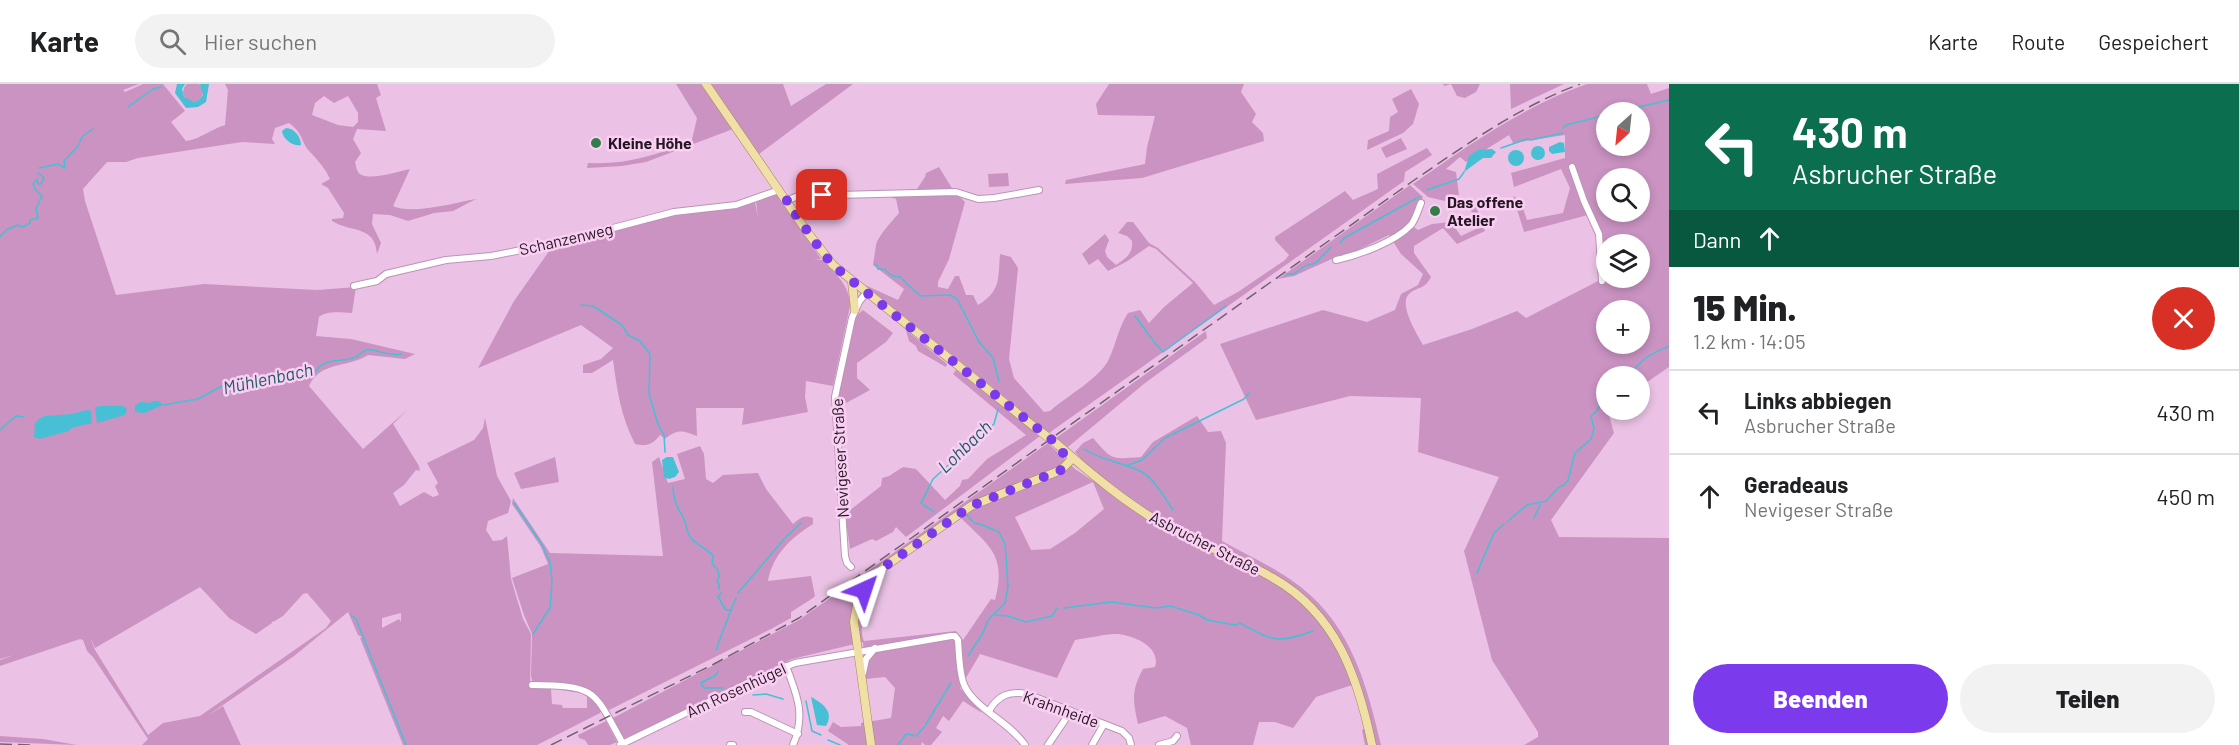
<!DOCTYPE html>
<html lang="de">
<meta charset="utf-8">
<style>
body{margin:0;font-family:Barlow,sans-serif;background:#f2f2f2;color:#202124;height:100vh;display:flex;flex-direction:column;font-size:22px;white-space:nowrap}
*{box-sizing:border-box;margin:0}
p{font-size:20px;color:#757577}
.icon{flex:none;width:33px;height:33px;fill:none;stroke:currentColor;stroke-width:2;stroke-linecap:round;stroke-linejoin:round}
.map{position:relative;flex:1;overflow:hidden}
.side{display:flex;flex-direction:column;background:#fff;width:570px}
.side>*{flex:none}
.banner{background:#0b6e4f;color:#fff;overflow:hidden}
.needle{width:39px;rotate:207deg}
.fabs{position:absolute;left:1596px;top:18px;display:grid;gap:12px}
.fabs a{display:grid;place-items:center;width:54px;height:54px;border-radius:50%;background:#fff;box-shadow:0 3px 9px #0003;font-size:30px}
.pin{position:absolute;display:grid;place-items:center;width:51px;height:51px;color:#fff;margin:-26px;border-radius:12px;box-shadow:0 3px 9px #0006}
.me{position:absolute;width:66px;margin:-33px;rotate:42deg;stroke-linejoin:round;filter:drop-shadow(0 0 4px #0008)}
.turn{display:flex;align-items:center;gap:21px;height:126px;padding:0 24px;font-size:27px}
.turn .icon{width:78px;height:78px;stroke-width:2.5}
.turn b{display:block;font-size:42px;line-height:51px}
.then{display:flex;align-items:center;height:57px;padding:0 24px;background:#0003;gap:12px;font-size:22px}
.round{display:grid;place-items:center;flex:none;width:63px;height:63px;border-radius:32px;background:#f2f2f2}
.summary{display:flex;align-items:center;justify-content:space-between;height:102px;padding:0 24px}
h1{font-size:36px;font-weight:800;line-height:45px}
.action{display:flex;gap:12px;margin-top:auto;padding:12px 24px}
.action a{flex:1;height:69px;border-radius:36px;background:#7c3aed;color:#fff;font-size:24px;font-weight:800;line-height:69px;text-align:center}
.action a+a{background:#f2f2f2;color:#202124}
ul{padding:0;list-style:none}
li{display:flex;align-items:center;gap:18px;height:84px;padding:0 24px;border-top:2px solid #e0e0e0}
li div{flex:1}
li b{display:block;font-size:22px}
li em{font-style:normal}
header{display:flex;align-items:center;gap:36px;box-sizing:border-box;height:84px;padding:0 30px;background:#fff;border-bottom:2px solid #e0e0e0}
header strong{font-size:28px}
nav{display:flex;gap:33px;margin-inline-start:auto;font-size:21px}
.search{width:420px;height:54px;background:#f2f2f2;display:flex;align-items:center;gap:15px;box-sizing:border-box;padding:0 21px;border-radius:33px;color:#757577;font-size:22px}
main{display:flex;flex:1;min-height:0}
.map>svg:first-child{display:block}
.green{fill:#ca93c2;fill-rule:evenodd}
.water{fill:#47bfd4}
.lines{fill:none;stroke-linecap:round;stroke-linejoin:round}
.stream{stroke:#47bfd4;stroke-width:1.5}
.minor-casing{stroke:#bb94b5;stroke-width:8}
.major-casing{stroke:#a38a54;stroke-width:9}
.minor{stroke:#fff;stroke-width:6}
.major{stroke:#f1dfa8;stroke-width:8}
.rail{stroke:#775d73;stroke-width:1.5;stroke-dasharray:12 6;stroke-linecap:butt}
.major-bridge-casing{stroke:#a38a54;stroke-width:9;stroke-linecap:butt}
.major-bridge{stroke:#f1dfa8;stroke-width:8}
.route{stroke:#7c3aed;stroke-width:10;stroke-dasharray:0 18}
.poi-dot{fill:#347d4b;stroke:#f9cff2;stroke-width:2}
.labels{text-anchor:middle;stroke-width:5;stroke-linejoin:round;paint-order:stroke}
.poi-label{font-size:16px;font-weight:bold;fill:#251623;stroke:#f9cff2;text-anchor:start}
.street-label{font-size:16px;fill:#251623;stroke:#f9cff2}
.water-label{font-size:18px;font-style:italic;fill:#1a5c67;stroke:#f9cff2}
</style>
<header>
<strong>Karte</strong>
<div class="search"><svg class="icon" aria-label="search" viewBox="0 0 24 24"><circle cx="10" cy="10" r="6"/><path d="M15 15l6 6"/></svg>Hier suchen</div>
<nav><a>Karte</a><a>Route</a><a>Gespeichert</a></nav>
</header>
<main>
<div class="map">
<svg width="1669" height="661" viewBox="0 0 1669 661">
<rect width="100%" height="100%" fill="#ebc2e5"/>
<g class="green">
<circle cx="193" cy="8" r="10"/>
<path d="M0,0H139L123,6L125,8L143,0H163L185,27L171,38L186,57C201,55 211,45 225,41L228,6L225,0H377L381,11L376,14L386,47L357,45L353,55L361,69L355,78C356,81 356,85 358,88C366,99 399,87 410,85L393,122C411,131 454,119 476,115L453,127L434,129L408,137L390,131L373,130L372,140L381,159L377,170C375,141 352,149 332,137V135L343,134L344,129L328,104L321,100L330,95C325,84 317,75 309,67C300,56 304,50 289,39L275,44L272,55L275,60L242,58L138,74L126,78H107L83,105L85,117L116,211L204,200L317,206L356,203L352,229C341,229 328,226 319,233L316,252L351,255L415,270L405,275L368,271C348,284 320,277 309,302L363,365L407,326L393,340L419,382L420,387L416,386L404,401L393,409L400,422L424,408L433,413L439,411L435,402L438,399L427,379L474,356L483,344L485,334L497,392L511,417L508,429L488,437L486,446L493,457L502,456L507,452L511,495L523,535L531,550L530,604L551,605L552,620L562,621L563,624H587V612L580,609L561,606V604C580,608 589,611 602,625L600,629L537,661H403L360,554L362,553L358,551L348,528L294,572L207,632L223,622L241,661H142L148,655L93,573L87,567L83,556L80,555L0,582V576L14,571L0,575ZM324,12L334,19L348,12L358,29V38L353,43L338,41L312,31L315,19ZM200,503L229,534L256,550L272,539V537L273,538L283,532L303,510L307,509L331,537L326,544L200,632L163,639L148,651L95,566L90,553L95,564ZM401,529V538L399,535L382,544V534Z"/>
<path d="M676,0H701L733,45L646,78L622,82L587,84L588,79C626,81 654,71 689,59L691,60L697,34Z"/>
<polygon points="711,0 783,0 791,22 826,0 853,0 759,70"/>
<polygon points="1109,0 1244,0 1241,8 1256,30 1252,38 1263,49 1264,57 1142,94 1065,100 1066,96 1145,80 1147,63 1155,32 1098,31 1096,20"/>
<polygon points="1443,0 1480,0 1476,8 1465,14 1457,12 1451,0 1444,2"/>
<polygon points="1510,0 1564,0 1511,25"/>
<path d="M1587,0H1647L1651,10L1669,4V283L1640,303V292H1606V326H1610L1608,328L1614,349L1551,436L1559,453L1669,454V661H1524L1538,653V648L1492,576L1464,467L1499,393L1418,368L1421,314L1350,312L1256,336L1220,260L1323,226L1367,238L1395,226L1401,210L1418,201L1423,190L1401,170L1389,151L1356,167L1334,174L1294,192L1278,195L1410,101L1423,113L1409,140L1418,146L1432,140L1451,138L1461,152L1478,144L1470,124L1476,122L1485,147L1457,160L1443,144L1414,162V169L1431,193C1425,205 1420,202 1410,209C1397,219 1417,250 1423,261L1472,245L1517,227L1526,234L1602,195L1599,153L1588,131L1524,148L1513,112L1520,116L1527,136L1563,129L1570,104L1561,85L1514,103L1511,89L1565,74V51L1513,59L1509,51L1466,78L1460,73L1446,85L1456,88L1459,111H1448L1445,117L1428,113L1413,100C1467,62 1524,22 1587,0ZM1606,28H1640V35H1644L1646,59L1626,69L1601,63L1596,45L1606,42ZM1606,94H1640V128H1606ZM1606,160H1640V194H1606ZM1606,226H1640V260H1606Z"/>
<polygon points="1411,5 1419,20 1413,40 1403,49 1367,66 1368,56 1389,47 1390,33 1398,28 1392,15"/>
<polygon points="1401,54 1407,65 1386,74 1381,64"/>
<path d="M1427,64L1432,71L1405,88L1404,97L1049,349L865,201L898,216L904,205L873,181C874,174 875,168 876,161C878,152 893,136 899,129L896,115L887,112L891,107L917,105L925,93L926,89L939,83L953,106L965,118L949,175L938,198V203L948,205L955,192H959L966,211H973L978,221C1001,207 998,195 1000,170L1011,173L1018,184L1009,275L1014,294L1044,328L1050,327C1067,312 1098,295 1108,277C1116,261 1118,244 1128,229L1140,226L1149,239L1164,223L1193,199L1156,165L1149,162L1126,178L1108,187L1098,175L1089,181L1082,170L1105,150L1109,156L1105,167L1107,173L1116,181C1126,174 1133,170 1132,157L1127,152L1118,149L1127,138H1133L1149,159L1158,164L1195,198L1214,221L1238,208L1285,176L1289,171L1275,156V153L1345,107L1353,116L1378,105L1377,90Z"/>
<polygon points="1008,89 1009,102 989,103 988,90"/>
<path d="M777,110L821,175H813L823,176C836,191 850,201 850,222L833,302L806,297L805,313L808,328L742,341L744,324H696L697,352C683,347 678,344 665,355L660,351C653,360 647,363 635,360C621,333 617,306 613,276L592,289H583V281L601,275L613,264L581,241L478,284L514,217L552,163L677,129L726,125L755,118L758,134L756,117Z"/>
<polygon points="863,226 893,249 886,258 857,279 857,294 870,306 837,324 838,313 856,232"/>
<polygon points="906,246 947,280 946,283 918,267 916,262 909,257"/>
<polygon points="1206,247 1207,254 1145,299 1068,363 1056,354"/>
<polygon points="956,286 1040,352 906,453 896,443 893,448 876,457 872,455 850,465 845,430 881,402 882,394 889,392 903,383 916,385 945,416 960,402 962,396 968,395 987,375 1026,351 953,290"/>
<path d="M1197,332L1208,348L1221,347L1226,359L1222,457C1249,472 1278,485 1302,504C1352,544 1367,602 1381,661H1365L1362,646L1371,640L1359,596L1345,582L1352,601L1316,613L1293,644L1275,638H1259L1253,661H1191L1187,644L1165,632L1138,640C1133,616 1131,607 1143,585L1155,583C1162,562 1130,549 1113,550C1101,551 1088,554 1075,556L1057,594L980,570L960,604L982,629L963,617L949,637L943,632L936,644L942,648L931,661H925L922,658L921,661H849L828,647L833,638L841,643L861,642V639L891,634L895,604L885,593L865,595L863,558L792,575L624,655L613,634L799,536L1048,359L1075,385L1093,397L1088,383L1075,368L1083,359L1093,354C1113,377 1111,375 1141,373L1153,358ZM1093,398L1104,425L1075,449L1050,465L1031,466L1015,433ZM960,433C989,462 1007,471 995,516L991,515L963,556L956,547L864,557C859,545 864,538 866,526C866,521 864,516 866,512C873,488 938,449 960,433Z"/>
<path d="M700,362L704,370L706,395L713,399L723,391L758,389L766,405L793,440C800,434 804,430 813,434V440C791,454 773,470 768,497L811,492L815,512L813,514L791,528V534L773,544L609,626C593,598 562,600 533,599L531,592L532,550L524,531L512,494L548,480L541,463L512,420L513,414L550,469L663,472L652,378L659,373L668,399L685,395L677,370Z"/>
<polygon points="555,373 559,398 521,405 514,389"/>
<polygon points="606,637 617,658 610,661 588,661 585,656 579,654 578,651"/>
<polygon points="0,652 43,655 77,661 0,658"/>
</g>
<g class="water">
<polygon points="177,0 185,0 182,5 184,13 194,18 199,16 203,11 200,0 209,0 206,18 198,23 186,24 175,9"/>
<path d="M286,44C294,44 301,53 301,61C293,63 283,55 282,47Z"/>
<polygon points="1560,58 1564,59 1565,68 1552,70 1549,67 1549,63"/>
<circle cx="1538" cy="69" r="7"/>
<polygon points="1492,65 1496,68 1491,74 1483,74 1464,88 1469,72 1478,66"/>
<circle cx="1516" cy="74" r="8"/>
<polygon points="152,317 159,317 163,321 144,329 135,328 135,322 140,318 150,319"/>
<polygon points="101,322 123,322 127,325 125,331 97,339 95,323"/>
<polygon points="86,326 91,327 92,339 71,344 69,347 39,355 34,353 35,339 39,335 45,332 72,330"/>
<polygon points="667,373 673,373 679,388 675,393 669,395 664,393 662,376"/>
<path d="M811,613C824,620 834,628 826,642L817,641Z"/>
</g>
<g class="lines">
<g class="stream">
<polyline points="128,23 153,5 161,3"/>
<polyline points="1618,28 1669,16"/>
<polyline points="1563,44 1566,41 1606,31"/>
<polyline points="79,59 83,52 93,45"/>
<polyline points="1501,64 1527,55 1531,56 1563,49"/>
<polyline points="39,84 58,80 65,84 64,77 79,61"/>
<polyline points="1427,106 1459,95 1464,88"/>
<polyline points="0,153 6,146 18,141 23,143 30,139 30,136 38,134 36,125 42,112 35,105 33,100 37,95 38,100 41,100 44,94 38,89"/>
<polyline points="1340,159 1344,154 1419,113"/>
<polyline points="876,180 878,185 884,185 892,192 900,193 920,212 950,211 957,215 979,258 993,274 999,297"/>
<polyline points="1286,190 1294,190 1305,182 1316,179 1331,163"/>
<polyline points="581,221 593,222 622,241 628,251 640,257 650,270 649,310 658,340 664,351 665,368"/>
<path d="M1135,232C1145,245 1152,257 1163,268L1226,222"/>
<path d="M1629,292C1642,274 1649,271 1669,262"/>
<path d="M164,321L198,315L224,301L304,291L316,287C324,273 343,279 356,273C360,271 363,266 368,266C379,265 387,273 402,270"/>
<polyline points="0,346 16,332 24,333"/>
<path d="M1084,365C1102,377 1123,378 1142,388C1154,395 1165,414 1173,426"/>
<polyline points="1126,382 1142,376 1165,354 1244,315 1249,309"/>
<path d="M673,403C674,419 677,422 684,435C687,441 686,448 691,454C697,462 707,464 713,472L712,480L718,486L719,493L717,497L719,500V505"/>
<polyline points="514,419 541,459 550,478 552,497 550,524 533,550"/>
<polyline points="934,428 921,419 933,395 994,340 998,325"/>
<polyline points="967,431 974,439 980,440 999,448 1005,460 1006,472 1008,503 1005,519 988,536 983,549 968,572"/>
<polyline points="1534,434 1540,421"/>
<polyline points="1508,437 1527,421 1546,417 1558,404 1564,401 1568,396 1575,369 1591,355 1594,345 1591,332 1597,327 1606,308"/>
<polyline points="1477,489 1494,449 1504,440"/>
<polyline points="738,509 785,454 801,439"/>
<path d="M1064,524L1111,518L1156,524L1170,522L1199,531L1207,536L1235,541L1240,539C1273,557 1277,560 1313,547"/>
<polyline points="731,526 736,514"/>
<polyline points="351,531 356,535 406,661"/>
<polyline points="995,531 1008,532 1026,538 1052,532 1057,524"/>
<polyline points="716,566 731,526 726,526 718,513 721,509"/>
<polyline points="718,587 716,591 701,599 704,604 723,604"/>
<polyline points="753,611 766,610 783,615"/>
<polyline points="806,617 812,647 821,651"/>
<polyline points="926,640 951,599"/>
<polyline points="828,656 840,661"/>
<polyline points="898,661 906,650 916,652 925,642"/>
</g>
<g class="minor-casing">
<g id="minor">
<polyline points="1572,83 1584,117 1599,150 1602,197"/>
<polyline points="786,117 798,112 956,108 978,115 994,114 1039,106"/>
<path d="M1336,176C1359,171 1395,158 1411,141C1416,135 1418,126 1421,119"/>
<polyline points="354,202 377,197 386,190 446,176 491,172 552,160 674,128 736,121 779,106"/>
<polyline points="851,483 847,479 845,472 835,313 852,234 859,218 866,209"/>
<path d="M786,582C797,611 806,631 793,661"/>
<polyline points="863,589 866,575 875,564"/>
<path d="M532,601C597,602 593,605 623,660"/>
<path d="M989,627C998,611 1009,607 1027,610L1122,647L1129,654L1131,661"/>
<polyline points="745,628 751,628 798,650"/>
<path d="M620,661L754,596L795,579L951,552H955L958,556C959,569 959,585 963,598C971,623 1009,637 1025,661"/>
<polyline points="730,661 733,661"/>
<polyline points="1048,661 1071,627"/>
<polyline points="1092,661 1104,640"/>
<polyline points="1159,661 1173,657 1177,652"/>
</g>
</g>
<g class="major-casing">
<g id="major">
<polyline points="706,0 808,149 833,181 1037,345"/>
<polyline points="852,198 855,226"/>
<path d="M1057,360C1090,389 1128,421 1166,442C1201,461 1239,474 1273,494C1337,530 1358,594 1372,661"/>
<polyline points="871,661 854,538 857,521 864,506 884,483 971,422 1061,386 1073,374"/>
</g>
</g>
<use href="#minor" class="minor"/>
<use href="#major" class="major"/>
<g class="rail">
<polyline points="0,660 31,661"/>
<path d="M551,661L714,580L799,534L1410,99C1464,62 1518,23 1580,0"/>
</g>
<g class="major-bridge-casing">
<polyline id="major-bridge" points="1037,345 1057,360"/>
</g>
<use href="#major-bridge" class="major-bridge"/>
</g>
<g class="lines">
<path class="route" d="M822,111L798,112L786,117L825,172L842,189L1057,360C1066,368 1064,375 1061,386L971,422L884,483L864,506"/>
</g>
<g class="poi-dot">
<circle cx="596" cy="59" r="6"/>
<circle cx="1435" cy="127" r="6"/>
</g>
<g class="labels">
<g class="poi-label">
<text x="608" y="65">Kleine Höhe</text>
<text x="1447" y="124">Das offene<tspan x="1447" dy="18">Atelier</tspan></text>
</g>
<g class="street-label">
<text transform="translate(566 155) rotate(-13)" y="6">Schanzenweg</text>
<text transform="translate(840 374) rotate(-93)" y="6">Nevigeser Straße</text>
<text transform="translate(1205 459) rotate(27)" y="6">Asbrucher Straße</text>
<text transform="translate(736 606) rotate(-25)" y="6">Am Rosenhügel</text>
<text transform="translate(1061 625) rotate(20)" y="6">Krahnheide</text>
</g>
<g class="water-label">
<text transform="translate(268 295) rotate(-12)" y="6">Mühlenbach</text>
<text transform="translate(965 363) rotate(-44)" y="6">Lohbach</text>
</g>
</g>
</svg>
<div class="fabs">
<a><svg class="needle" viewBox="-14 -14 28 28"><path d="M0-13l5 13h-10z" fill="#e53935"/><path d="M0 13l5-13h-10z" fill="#757577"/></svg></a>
<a><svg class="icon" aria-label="search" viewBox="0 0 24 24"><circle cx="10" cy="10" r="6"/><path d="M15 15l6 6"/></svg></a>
<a><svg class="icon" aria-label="layers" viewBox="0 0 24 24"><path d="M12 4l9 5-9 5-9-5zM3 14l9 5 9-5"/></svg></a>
<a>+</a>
<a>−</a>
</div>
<div class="pin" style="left:822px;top:111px;background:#d93025"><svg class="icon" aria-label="arrive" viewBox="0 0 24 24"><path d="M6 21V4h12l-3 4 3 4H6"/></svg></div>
<svg class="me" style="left:864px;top:506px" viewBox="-20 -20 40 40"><path d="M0-17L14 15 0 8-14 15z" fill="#7c3aed" stroke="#fff" stroke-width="4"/></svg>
</div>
<section class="side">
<div class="banner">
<div class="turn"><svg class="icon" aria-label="left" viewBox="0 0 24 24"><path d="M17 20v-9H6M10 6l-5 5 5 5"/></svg><div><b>430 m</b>Asbrucher Straße</div></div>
<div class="then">Dann<svg class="icon" aria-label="ahead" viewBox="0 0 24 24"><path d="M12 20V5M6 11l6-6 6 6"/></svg></div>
</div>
<div class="summary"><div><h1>15 Min.</h1><p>1.2 km · 14:05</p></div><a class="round" style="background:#d93025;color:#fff"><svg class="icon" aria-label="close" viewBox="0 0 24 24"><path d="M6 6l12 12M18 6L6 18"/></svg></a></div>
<ul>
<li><svg class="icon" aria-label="left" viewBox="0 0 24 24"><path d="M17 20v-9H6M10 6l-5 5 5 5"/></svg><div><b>Links abbiegen</b><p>Asbrucher Straße</p></div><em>430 m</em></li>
<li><svg class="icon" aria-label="ahead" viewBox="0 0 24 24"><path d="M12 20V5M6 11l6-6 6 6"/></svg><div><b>Geradeaus</b><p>Nevigeser Straße</p></div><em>450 m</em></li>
</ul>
<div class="action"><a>Beenden</a><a>Teilen</a></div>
</section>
</main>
